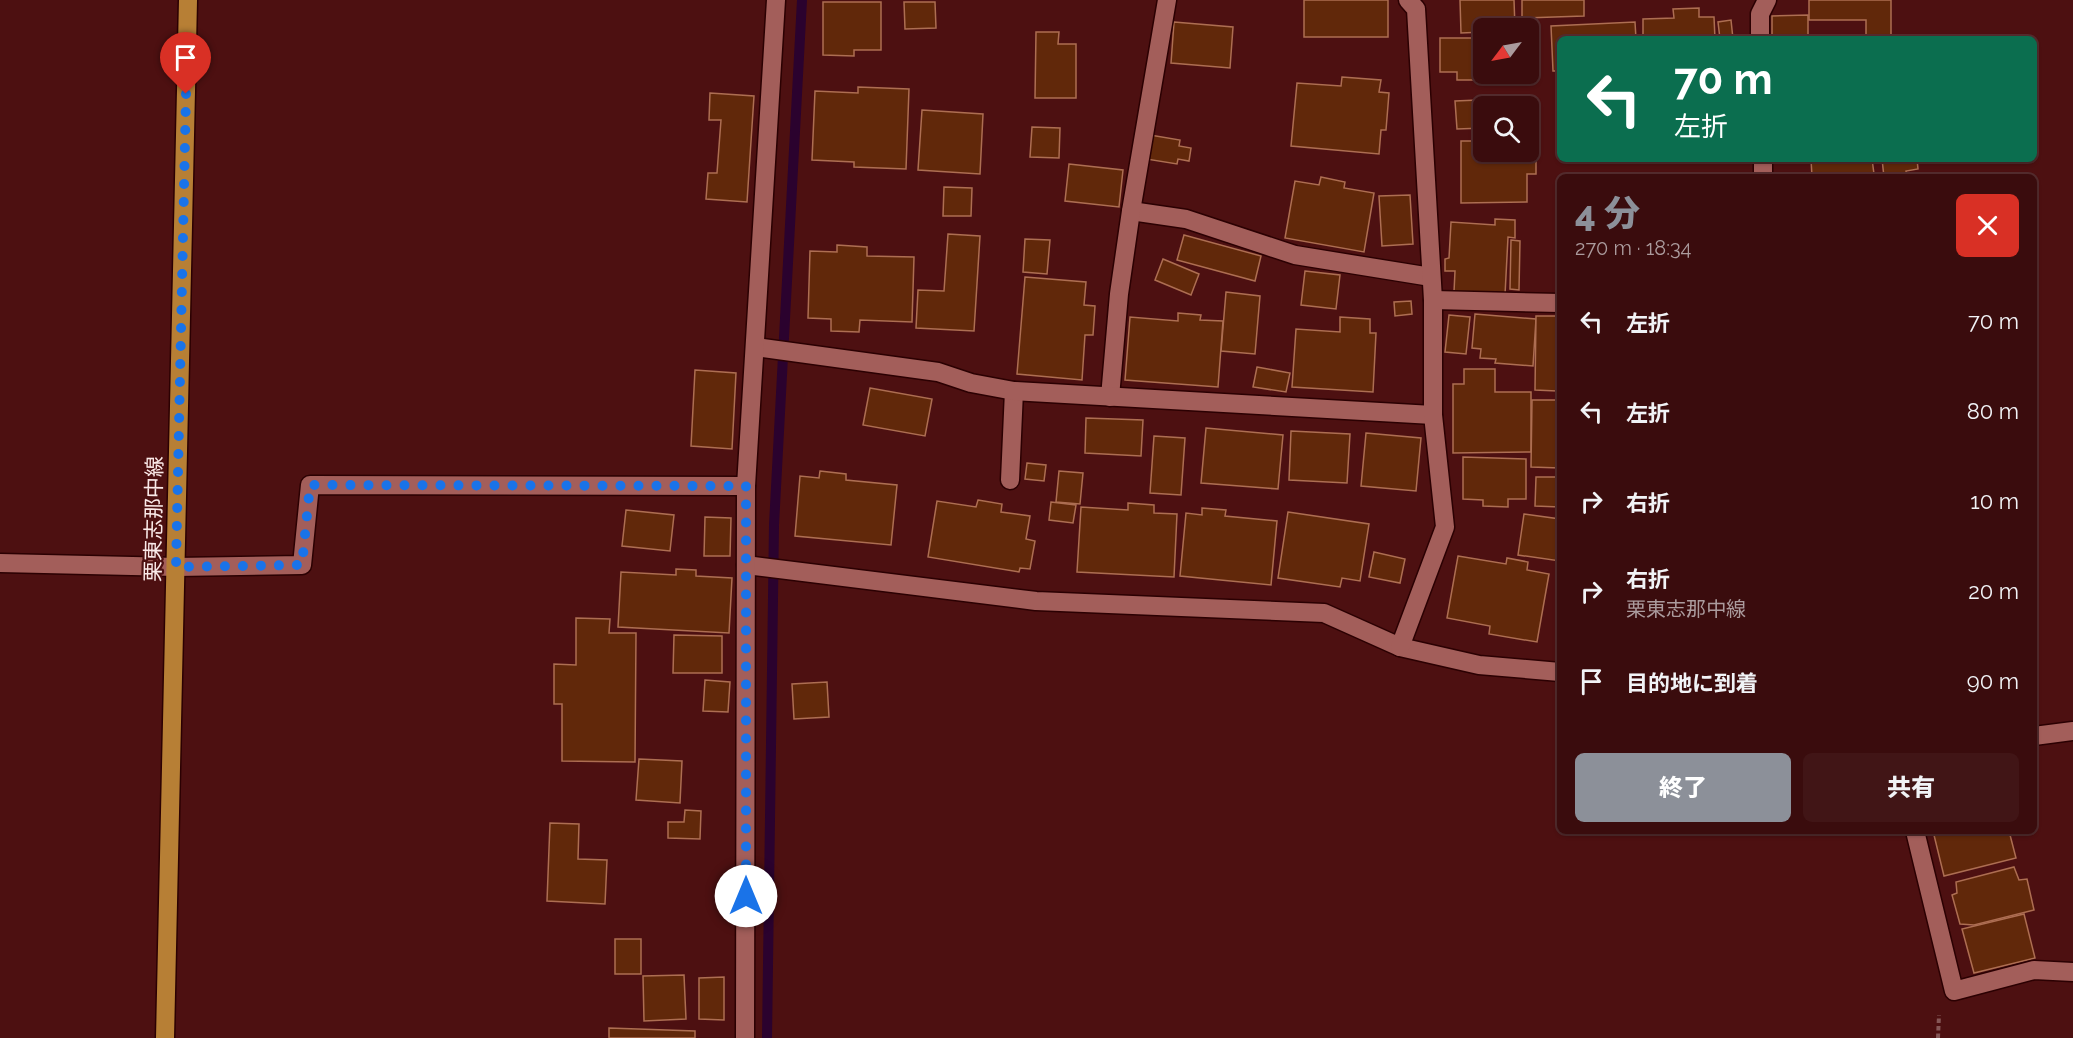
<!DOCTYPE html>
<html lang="ja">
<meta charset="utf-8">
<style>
body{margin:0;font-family:Raleway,"Noto Sans JP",sans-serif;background:#411516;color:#f1f3f6;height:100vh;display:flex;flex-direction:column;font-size:22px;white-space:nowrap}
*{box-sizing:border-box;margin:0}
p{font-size:20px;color:#ab9b9d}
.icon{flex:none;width:33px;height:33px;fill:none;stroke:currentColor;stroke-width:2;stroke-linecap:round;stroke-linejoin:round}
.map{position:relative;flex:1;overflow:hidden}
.details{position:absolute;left:1557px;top:174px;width:480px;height:660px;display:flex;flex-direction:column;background:#3a0c0d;border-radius:9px;box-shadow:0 2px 4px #0004,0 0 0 2px #542c2e}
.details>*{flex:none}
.hud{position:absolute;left:1557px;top:36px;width:480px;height:126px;border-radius:9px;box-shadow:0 2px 4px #0004,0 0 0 2px #542c2e;background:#0b6e4f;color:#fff;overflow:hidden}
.needle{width:39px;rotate:238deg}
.buttons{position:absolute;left:1473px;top:18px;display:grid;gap:12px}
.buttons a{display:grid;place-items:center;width:66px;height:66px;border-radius:9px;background:#3a0c0d;box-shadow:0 2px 4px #0004,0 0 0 2px #542c2e;font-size:30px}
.pin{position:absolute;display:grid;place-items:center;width:51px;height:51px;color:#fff;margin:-62px -26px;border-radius:50% 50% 50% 0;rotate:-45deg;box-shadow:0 0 6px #0007}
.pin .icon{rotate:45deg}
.me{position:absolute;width:66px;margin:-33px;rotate:0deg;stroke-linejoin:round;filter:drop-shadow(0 0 4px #0008)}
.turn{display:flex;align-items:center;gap:21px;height:126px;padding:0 18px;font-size:27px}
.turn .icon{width:78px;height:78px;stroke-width:2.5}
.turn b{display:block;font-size:42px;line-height:51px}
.round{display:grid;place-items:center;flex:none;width:63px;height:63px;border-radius:9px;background:#411516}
.overview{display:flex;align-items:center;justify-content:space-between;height:102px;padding:0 18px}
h1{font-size:36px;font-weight:800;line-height:45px;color:#8c9099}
.action{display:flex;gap:12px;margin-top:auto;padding:12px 18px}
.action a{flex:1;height:69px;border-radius:9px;background:#8c9099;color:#fff;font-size:24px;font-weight:800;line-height:69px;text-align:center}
.action a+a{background:#411516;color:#f1f3f6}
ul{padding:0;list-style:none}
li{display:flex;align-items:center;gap:18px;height:90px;padding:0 18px}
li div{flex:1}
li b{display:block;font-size:22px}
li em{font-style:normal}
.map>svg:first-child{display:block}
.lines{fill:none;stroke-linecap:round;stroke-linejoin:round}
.stream{stroke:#2b022e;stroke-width:10}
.building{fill:#61280a;stroke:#ad6e52;stroke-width:1.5}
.lane-casing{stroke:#2b0002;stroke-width:21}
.street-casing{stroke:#2b0002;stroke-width:21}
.primary-casing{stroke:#2b0002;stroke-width:21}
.path{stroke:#845656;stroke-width:4;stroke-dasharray:4.5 3;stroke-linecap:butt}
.lane{stroke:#a35e5a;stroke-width:18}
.street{stroke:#a35e5a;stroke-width:18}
.primary{stroke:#b77f35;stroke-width:18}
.route{stroke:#1a73e8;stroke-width:10;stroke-dasharray:0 18}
.labels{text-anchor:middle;stroke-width:4.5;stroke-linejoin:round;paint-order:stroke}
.street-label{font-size:21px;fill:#fbeae9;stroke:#4d1011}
</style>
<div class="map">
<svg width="2073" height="1038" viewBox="0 0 2073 1038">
<rect width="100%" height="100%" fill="#4d1011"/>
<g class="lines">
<polyline class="stream" points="767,1038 774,525 802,0"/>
</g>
<g class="building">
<rect x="1304" y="0" width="84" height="37"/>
<polygon points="1460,0 1514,0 1515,28 1484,28 1484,32 1461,33"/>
<polygon points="1522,0 1584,0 1584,16 1522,18"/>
<polygon points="1809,0 1891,0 1891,39 1866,39 1866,20 1809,20"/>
<polygon points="823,2 881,2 881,50 854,50 854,56 823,55"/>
<polygon points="904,2 935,2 936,28 905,29"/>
<polygon points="1699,8 1699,17 1714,17 1715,39 1643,39 1643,19 1674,18 1673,9"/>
<polygon points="1808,15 1808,39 1772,39 1772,16"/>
<polygon points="1731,20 1733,39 1720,39 1718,22"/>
<polygon points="1174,22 1233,27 1230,68 1171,63"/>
<polygon points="1635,22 1636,39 1560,39 1560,71 1553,71 1551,26"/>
<polygon points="1036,32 1059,32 1058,44 1076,44 1076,98 1035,98"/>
<polygon points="1440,38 1484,38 1484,74 1493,74 1493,80 1457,80 1457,72 1440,72"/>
<rect x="1499" y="74" width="22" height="5"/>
<polygon points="1342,77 1381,80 1379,92 1389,93 1386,130 1381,130 1379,154 1291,146 1297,83 1341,86"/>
<polygon points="858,87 909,89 906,169 854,167 854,162 812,160 815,91 858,93"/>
<polygon points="710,93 754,96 747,202 706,199 708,173 717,173 721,120 709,120"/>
<polygon points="1502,99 1503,106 1484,106 1484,128 1457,129 1455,101"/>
<polygon points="922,110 983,114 980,174 918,170"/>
<polygon points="1032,127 1060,128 1059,158 1030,157"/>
<polygon points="1150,135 1180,140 1179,146 1191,148 1189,161 1178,159 1177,164 1146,159"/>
<polygon points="1461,141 1484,141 1484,152 1526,152 1526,154 1536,154 1536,174 1527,174 1527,202 1461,203"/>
<polygon points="1811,159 1872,159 1874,174 1846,177 1812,177"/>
<polygon points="1882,159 1917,159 1918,169 1906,171 1907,177 1884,177"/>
<polygon points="1069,164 1123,170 1119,207 1065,201"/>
<polygon points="1321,177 1345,182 1344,188 1374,193 1364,252 1285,238 1295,181 1319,185"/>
<polygon points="944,187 972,188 971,216 943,216"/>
<polygon points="1410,195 1413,244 1382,246 1379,196"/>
<polygon points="1495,219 1515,220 1515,238 1508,237 1505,295 1454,292 1455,271 1445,271 1445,259 1449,258 1451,222 1495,225"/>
<polygon points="948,234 980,236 974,331 916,328 918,290 944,291"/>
<polygon points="1184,235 1261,256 1255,281 1177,260"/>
<polygon points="1025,239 1050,240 1047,274 1023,272"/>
<polygon points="1511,240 1520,241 1519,290 1510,289"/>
<polygon points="837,245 867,247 867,256 914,257 912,322 860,320 859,332 831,331 831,319 808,318 810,251 837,252"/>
<polygon points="1163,259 1199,274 1191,295 1155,280"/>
<polygon points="1305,271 1340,275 1336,309 1301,305"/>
<polygon points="1025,277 1086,282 1084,305 1095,306 1093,335 1085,335 1082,380 1017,374"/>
<polygon points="1226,292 1260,296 1255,354 1221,351"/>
<polygon points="1411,301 1412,314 1395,316 1394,302"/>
<polygon points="1178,313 1201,315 1200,320 1223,321 1218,387 1125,380 1130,317 1178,321"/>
<polygon points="1475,314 1536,319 1533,366 1495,363 1496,359 1480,358 1481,349 1472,348"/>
<polygon points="1449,315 1470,317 1466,354 1445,352"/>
<polygon points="1536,316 1560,316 1560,350 1557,350 1557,391 1535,390"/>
<polygon points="1340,317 1370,319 1370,333 1376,333 1373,392 1292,387 1296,329 1340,332"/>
<polygon points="1257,367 1290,373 1286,392 1253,387"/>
<polygon points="1464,369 1495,369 1495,392 1531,392 1531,452 1453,453 1453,384 1464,384"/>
<polygon points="695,370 736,373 732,449 691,446"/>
<polygon points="870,388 932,399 925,436 863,425"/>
<polygon points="1532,400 1560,400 1560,468 1531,467"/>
<polygon points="1086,418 1143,420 1141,456 1085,453"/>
<polygon points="1206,428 1283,435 1278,489 1201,483"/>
<polygon points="1291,431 1350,434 1347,483 1289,480"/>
<polygon points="1366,433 1421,438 1416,491 1361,486"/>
<polygon points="1154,436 1185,438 1181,495 1150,493"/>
<polygon points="1463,457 1526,459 1526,499 1508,499 1508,507 1483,506 1483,500 1463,499"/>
<polygon points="1027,463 1046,465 1044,481 1025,479"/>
<polygon points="820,471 846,474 846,480 897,485 891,545 795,536 800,476 819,478"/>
<polygon points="1059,471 1083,473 1080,504 1056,502"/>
<polygon points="1536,477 1560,477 1560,507 1535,506"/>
<polygon points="978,500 1002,504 1001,512 1030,516 1026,539 1035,541 1030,569 1020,568 1019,572 928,557 937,501 976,507"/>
<polygon points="1051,502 1076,505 1073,523 1049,520"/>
<polygon points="1128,503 1154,505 1154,513 1177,514 1174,577 1077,572 1081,507 1128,510"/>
<polygon points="1202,508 1226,510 1225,516 1277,521 1271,585 1180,576 1186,513 1202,515"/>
<polygon points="626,510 674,515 670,551 622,546"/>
<polygon points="1288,512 1369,524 1360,581 1342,578 1340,587 1278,578"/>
<polygon points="1524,514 1560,519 1560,561 1518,555"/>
<polygon points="705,517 731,518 730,556 704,556"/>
<polygon points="1374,552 1405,559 1400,583 1369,577"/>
<polygon points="1458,556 1506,564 1507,558 1528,562 1527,570 1549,574 1537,642 1489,634 1490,626 1447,618"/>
<polygon points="676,569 696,570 696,576 732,578 729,633 618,627 621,572 676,575"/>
<polygon points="576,618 610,619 609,633 636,633 635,762 562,761 562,704 554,704 554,664 576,665"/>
<polygon points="674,635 722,636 722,673 673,673"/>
<polygon points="705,680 730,682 728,712 703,711"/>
<polygon points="827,682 829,717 794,719 792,684"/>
<polygon points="639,759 682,761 680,803 636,800"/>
<polygon points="685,810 701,811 700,839 668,838 668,822 684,822"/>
<polygon points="550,823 579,824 578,859 607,860 605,904 547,901"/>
<polygon points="1933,831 2009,831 2016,858 1944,876"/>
<polygon points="2014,867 2019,880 2027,879 2034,910 1974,925 1960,924 1952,895 1957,893 1956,882"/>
<polygon points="2024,914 2035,958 1974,973 1962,929"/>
<rect x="615" y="939" width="26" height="35"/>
<polygon points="684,975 686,1019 644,1021 643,976"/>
<polygon points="724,977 724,1020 699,1019 699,978"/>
<polygon points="609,1028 695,1031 695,1038 609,1038"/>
</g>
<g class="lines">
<g class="lane-casing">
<g id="lane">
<polyline points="1131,211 1186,219 1295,255 1431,277"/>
<polyline points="1433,300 1560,303"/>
<polyline points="1110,397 1119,294 1131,211 1167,0"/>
<polyline points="1010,480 1014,391"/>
</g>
</g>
<g class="street-casing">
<g id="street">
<polyline points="1760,39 1760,14 1767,0"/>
<polyline points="1763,159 1763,177"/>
<polyline points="755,347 938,372 971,383 1014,391 1433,415"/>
<polyline points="0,563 176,567 302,565 310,485 746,486"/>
<polyline points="746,565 1036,601 1324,613 1400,647 1479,665 1560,672"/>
<polyline points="1400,647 1445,527 1433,415 1433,300 1416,9 1408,0"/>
<polyline points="2034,736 2073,731"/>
<polyline points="1915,831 1954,991 2034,970 2073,972"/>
<polyline points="745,1038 746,486 776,0"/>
</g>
</g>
<g class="primary-casing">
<polyline id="primary" points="165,1038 188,0"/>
</g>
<polyline class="path" points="1938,1038 1939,1015"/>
<use href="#lane" class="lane"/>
<use href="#street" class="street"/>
<use href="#primary" class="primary"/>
</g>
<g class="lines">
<polyline class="route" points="186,94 176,567 302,565 310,485 746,486 746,896"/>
</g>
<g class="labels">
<g class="street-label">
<text transform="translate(154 519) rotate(-89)" y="7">栗東志那中線</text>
</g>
</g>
</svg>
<div class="buttons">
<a><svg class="needle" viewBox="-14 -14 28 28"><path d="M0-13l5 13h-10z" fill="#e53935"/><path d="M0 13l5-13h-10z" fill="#ab9b9d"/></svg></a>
<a><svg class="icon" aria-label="search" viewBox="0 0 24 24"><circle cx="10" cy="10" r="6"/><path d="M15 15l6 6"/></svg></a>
</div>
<div class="pin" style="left:186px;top:94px;background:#d93025"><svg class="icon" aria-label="arrive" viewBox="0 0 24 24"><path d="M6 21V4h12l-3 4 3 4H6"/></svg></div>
<svg class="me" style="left:746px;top:896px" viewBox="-20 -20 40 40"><circle r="19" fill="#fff"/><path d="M0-13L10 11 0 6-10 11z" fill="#1a73e8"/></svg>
<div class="hud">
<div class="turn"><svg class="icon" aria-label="left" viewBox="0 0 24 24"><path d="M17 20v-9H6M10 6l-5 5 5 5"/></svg><div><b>70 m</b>左折</div></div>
</div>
<section class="details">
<div class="overview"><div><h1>4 分</h1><p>270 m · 18:34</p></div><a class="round" style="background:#d93025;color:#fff"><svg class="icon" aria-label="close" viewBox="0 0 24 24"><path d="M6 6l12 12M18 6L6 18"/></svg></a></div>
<ul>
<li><svg class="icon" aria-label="left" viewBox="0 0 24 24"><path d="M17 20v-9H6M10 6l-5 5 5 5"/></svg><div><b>左折</b></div><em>70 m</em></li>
<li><svg class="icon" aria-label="left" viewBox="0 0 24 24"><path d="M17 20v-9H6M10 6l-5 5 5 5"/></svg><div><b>左折</b></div><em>80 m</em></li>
<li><svg class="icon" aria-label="right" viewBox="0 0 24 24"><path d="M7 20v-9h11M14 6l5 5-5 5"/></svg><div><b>右折</b></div><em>10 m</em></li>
<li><svg class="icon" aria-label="right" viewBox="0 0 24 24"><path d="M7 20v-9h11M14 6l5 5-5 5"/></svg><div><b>右折</b><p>栗東志那中線</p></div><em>20 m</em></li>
<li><svg class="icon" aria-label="arrive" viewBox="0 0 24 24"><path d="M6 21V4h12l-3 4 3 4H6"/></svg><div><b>目的地に到着</b></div><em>90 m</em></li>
</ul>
<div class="action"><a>終了</a><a>共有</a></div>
</section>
</div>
